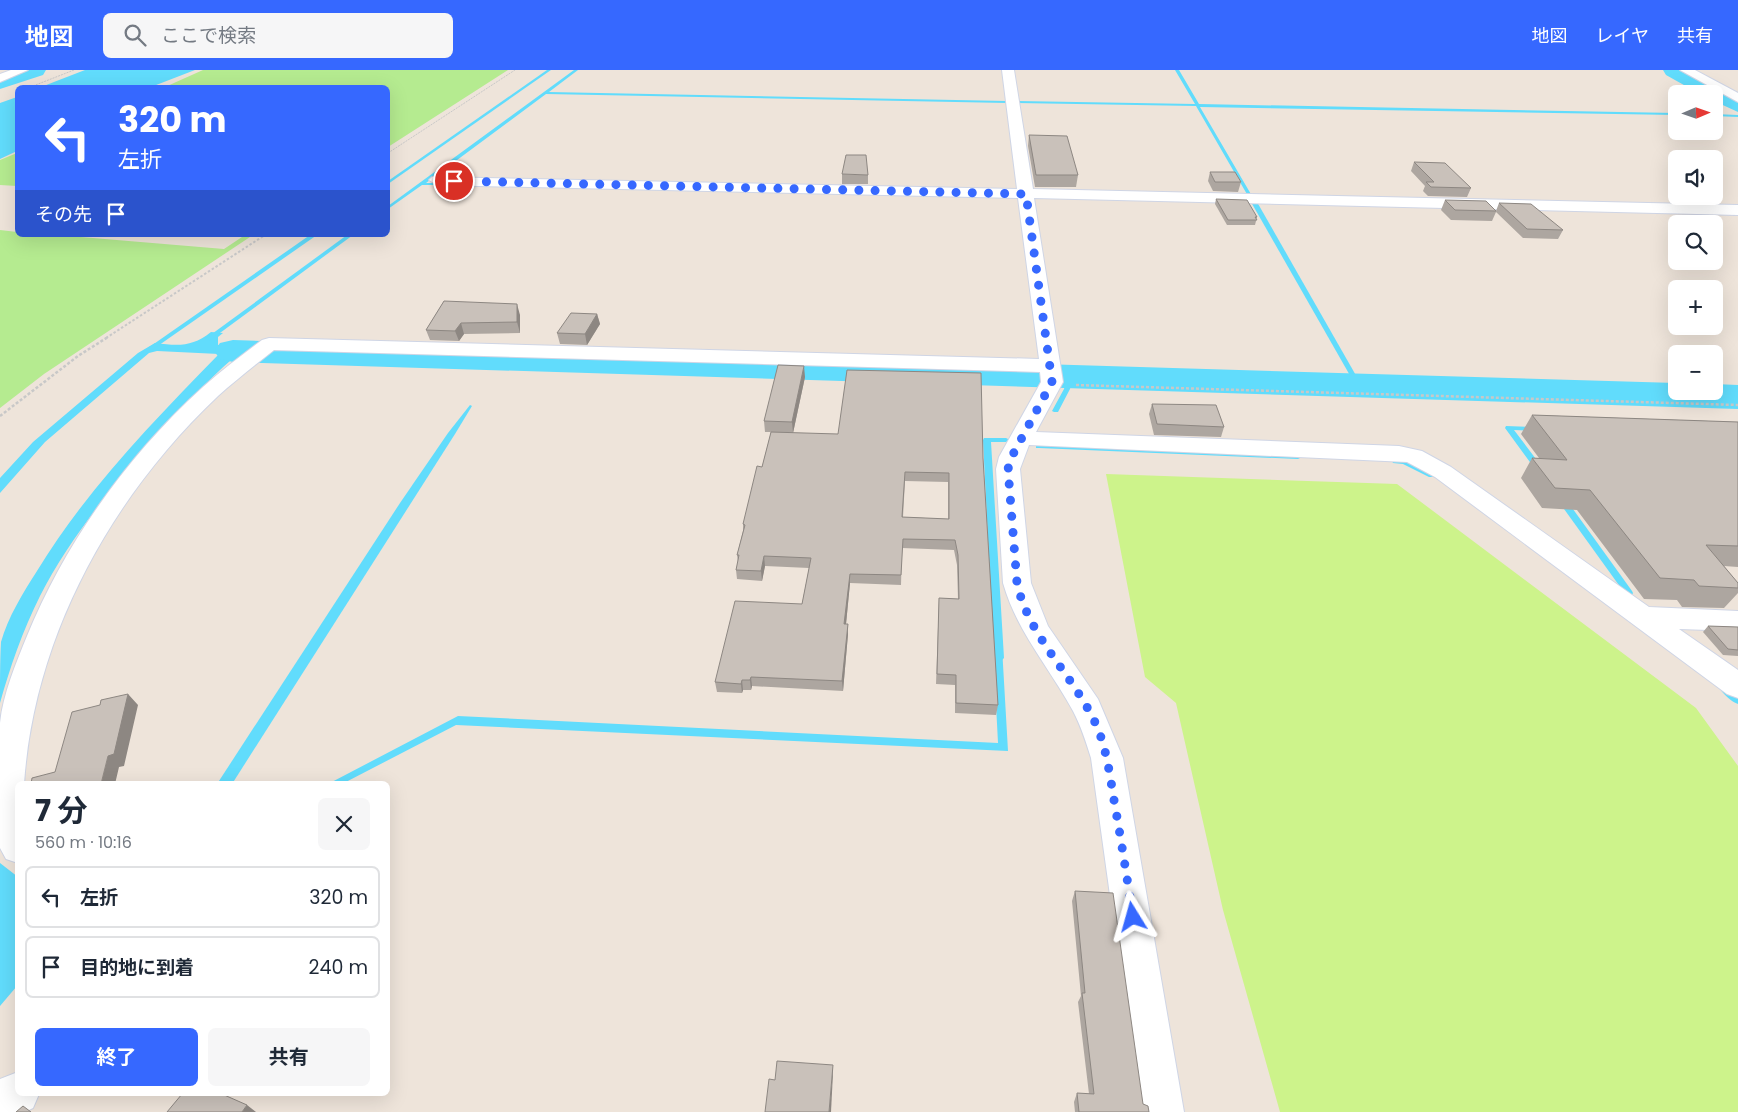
<!DOCTYPE html>
<html lang="ja">
<meta charset="utf-8">
<style>
body{margin:0;font-family:Poppins,"Noto Sans JP",sans-serif;background:#f6f6f7;color:#1f2937;height:100vh;display:flex;flex-direction:column;font-size:19px;white-space:nowrap}
*{box-sizing:border-box;margin:0}
p{font-size:16px;color:#747a83}
.icon{flex:none;width:28px;height:28px;fill:none;stroke:currentColor;stroke-width:2;stroke-linecap:round;stroke-linejoin:round}
.map{position:relative;flex:1;overflow:hidden}
.drawer{position:absolute;left:15px;top:711px;width:375px;height:315px;display:flex;flex-direction:column;background:#fff;border-radius:8px;box-shadow:0 5px 20px #0002}
.drawer>*{flex:none}
.guide{position:absolute;left:15px;top:15px;width:375px;height:152px;border-radius:8px;box-shadow:0 5px 20px #0002;background:#3668ff;color:#fff;overflow:hidden}
.needle{width:32px;rotate:88deg}
.buttons{position:absolute;left:1668px;top:15px;display:grid;gap:10px}
.buttons a{display:grid;place-items:center;width:55px;height:55px;border-radius:8px;background:#fff;box-shadow:0 5px 20px #0002;font-size:25px}
.pin{position:absolute;display:grid;place-items:center;width:42px;height:42px;color:#fff;margin:-21px;border:2px solid #fff;border-radius:50%;box-shadow:0 1px 5px #0007}
.me{position:absolute;width:55px;margin:-28px;rotate:352deg;stroke-linejoin:round;filter:drop-shadow(0 0 4px #0008)}
.turn{display:flex;align-items:center;gap:18px;height:105px;padding:0 20px;font-size:22px}
.turn .icon{width:65px;height:65px;stroke-width:2.5}
.turn b{display:block;font-size:35px;line-height:42px}
.then{display:flex;align-items:center;height:48px;padding:0 20px;background:#0003;gap:10px;font-size:19px}
.round{display:grid;place-items:center;flex:none;width:52px;height:52px;border-radius:8px;background:#f6f6f7}
.summary{display:flex;align-items:center;justify-content:space-between;height:85px;padding:0 20px}
h1{font-size:30px;font-weight:700;line-height:38px}
.primary-button{display:flex;gap:10px;margin-top:auto;padding:10px 20px}
.primary-button a{flex:1;height:58px;border-radius:8px;background:#3668ff;color:#fff;font-size:20px;font-weight:700;line-height:58px;text-align:center}
.primary-button a+a{background:#f6f6f7;color:#1f2937}
ul{padding:0;list-style:none}
li{display:flex;align-items:center;gap:15px;height:62px;margin:0 10px 8px;padding:0 10px;border:2px solid #e0e1e3;border-radius:8px}
li div{flex:1}
li b{display:block;font-size:19px}
li em{font-style:normal}
header{display:flex;align-items:center;gap:30px;box-sizing:border-box;height:70px;padding:0 25px;background:#3668ff;color:#fff}
header strong{font-size:24px}
nav{display:flex;gap:28px;margin-inline-start:auto;font-size:18px}
.search{width:350px;height:45px;background:#f6f6f7;display:flex;align-items:center;gap:12px;box-sizing:border-box;padding:0 18px;border-radius:8px;color:#747a83;font-size:19px}
.map>svg:first-child{display:block}
.green{fill:#b5eb90}
.pitch{fill:#cdf38b}
.water{fill:#61dcfc}
.lines{fill:none;stroke-linecap:round;stroke-linejoin:round}
.stream{fill:#61dcfc;fill-rule:evenodd}
.river{fill:#61dcfc;fill-rule:evenodd}
.minor-casing{stroke:#cfd5e5;stroke-width:2}
.path-far2{stroke:#c8c8c8;stroke-width:1;stroke-dasharray:2 1;stroke-linecap:butt}
.path-far1{stroke:#c8c8c8;stroke-width:2;stroke-dasharray:2.5 2;stroke-linecap:butt}
.path{stroke:#c8c8c8;stroke-width:2.5;stroke-dasharray:3 2;stroke-linecap:butt}
.minor{fill:#fff;fill-rule:evenodd}
.wall{fill:#ada6a0;fill-rule:evenodd}
.shaded-wall{fill:#8d8782}
.building{fill:#c9c1ba;stroke:#8d8782;fill-rule:evenodd}
.route{stroke:#3668ff;stroke-width:9;stroke-dasharray:0 16.2}
</style>
<header>
<strong>地図</strong>
<div class="search"><svg class="icon" aria-label="search" viewBox="0 0 24 24"><circle cx="10" cy="10" r="6"/><path d="M15 15l6 6"/></svg>ここで検索</div>
<nav><a>地図</a><a>レイヤ</a><a>共有</a></nav>
</header>
<div class="map">
<svg width="1738" height="1042" viewBox="0 0 1738 1042">
<rect width="100%" height="100%" fill="#eee4da"/>
<g class="green">
<polygon points="203,0 508,0 388,77 388,18 165,17"/>
<polygon points="17,83 17,116 0,115 0,90"/>
<polygon points="0,160 17,162 18,165 57,165 224,179 245,165 253,165 44,304 0,338"/>
</g>
<polygon class="pitch" points="1106,404 1397,414 1696,638 1738,696 1738,1042 1280,1042 1223,840 1176,633 1145,607"/>
<g class="water">
<polygon points="85,0 195,0 151,17 41,17"/>
<polygon points="17,27 17,81 0,89 0,33"/>
<path d="M211,262L223,263L218,267V275L246,278C214,302 189,332 162,361C117,412 71,465 40,526C23,560 10,597 0,633C0,616 0,588 1,572C8,547 23,523 37,501C87,419 152,353 219,284L157,281L149,283L45,372L0,423V408L33,372L138,283L155,273C179,276 192,277 211,262Z"/>
<polygon points="470,335 472,336 455,364 232,714 217,714 400,433 448,363"/>
<polygon points="993,576 1002,577 1008,681 456,655 342,714 328,714 458,646 998,673"/>
<polygon points="0,793 18,807 17,916 0,936"/>
</g>
<g class="lines">
<g class="stream">
<polygon points="547,0 551,0 388,114 388,111"/>
<polygon points="574,0 578,0 549,22 1007,31 1009,32 1007,33 546,24 426,113 446,113 448,114 448,115 422,115 388,139 388,136"/>
<polygon points="1175,0 1179,0 1199,34 1676,43 1676,45 1200,37 1252,126 1250,127 1248,126 1196,36 1017,33 1015,32 1017,31 1195,34"/>
<polygon points="1714,44 1738,45 1738,47 1714,46"/>
<polygon points="1254,130 1257,132 1362,316 1361,317 1359,318 1356,316 1251,132"/>
<polygon points="310,165 317,165 152,280 148,280 148,278"/>
<polygon points="347,165 353,165 209,271 205,271 205,269"/>
<polygon points="1070,305 1073,307 1070,319 1058,342 1054,342 1052,341 1064,319 1067,307"/>
<polygon points="1506,356 1538,357 1539,359 1535,361 1514,360 1542,397 1541,399 1535,399 1505,358"/>
<polygon points="984,368 1006,368 1010,370 1006,372 991,372 1004,588 1002,590 996,590 994,588 983,370"/>
<polygon points="1036,374 1298,385 1302,387 1298,389 1039,378 1036,378"/>
<polygon points="1393,389 1408,390 1436,405 1435,407 1429,407 1403,394 1393,393 1392,391"/>
<polygon points="1559,428 1565,428 1632,521 1633,523 1632,525 1626,525 1559,432 1558,430"/>
<path d="M1725,615L1738,624V634C1732,632 1724,625 1720,619L1722,616Z"/>
</g>
<g class="river">
<polygon points="13,0 46,0 43,5 0,19 0,4"/>
<polygon points="1663,0 1691,0 1738,25 1738,42 1714,31 1714,24 1700,24 1666,5"/>
<polygon points="233,270 1676,313 1676,321 1714,321 1714,314 1738,315 1738,339 233,292 220,289 214,281 220,273"/>
</g>
<g class="minor-casing">
<g id="minor">
<polygon points="11,0 28,0 0,12 0,4"/>
<path d="M1002,0H1014L1033,119L1738,135V145L1034,128L1063,312L1036,362L1399,376L1422,381L1451,397L1649,537L1738,541V561L1679,559L1738,600V628L1727,624L1435,407L1407,392L1029,375L1020,399L1031,513L1048,556L1098,629L1123,688L1184,1042H1140L1091,688C1086,672 1081,656 1073,641C1049,597 1017,562 1003,513L996,399L999,387L1041,312L1040,302L274,280C255,295 236,310 218,326C111,427 34,566 24,714H18V793L6,789L0,778C0,739 0,691 0,653C3,624 16,593 27,566C65,473 128,385 203,317C222,300 242,285 262,270L269,268L1039,289L1018,128L437,115L429,110L432,107L1017,119Z"/>
<polygon points="1680,0 1695,0 1738,23 1738,32"/>
<polygon points="18,1002 18,1024 39,1024 33,1038 25,1042 0,1042 0,1009"/>
</g>
</g>
<g class="path-far2">
<polyline points="33,16 74,0"/>
<polyline points="388,83 515,0"/>
</g>
<polyline class="path-far1" points="106,268 265,165"/>
<g class="path">
<polyline points="1076,315 1738,335"/>
<polyline points="0,346 78,286 108,267"/>
</g>
<use href="#minor" class="minor"/>
</g>
<g class="wall">
<polygon points="1029,65 1078,105 1076,117 1035,117 1028,76"/>
<polygon points="1414,92 1471,118 1467,127 1428,126 1423,121 1425,116 1411,101"/>
<polygon points="1210,102 1241,112 1238,122 1213,121 1208,111"/>
<polygon points="842,104 868,105 868,114 842,114"/>
<polygon points="1216,129 1257,147 1255,155 1227,155 1215,134"/>
<polygon points="1445,130 1496,141 1499,133 1563,160 1558,169 1523,168 1496,142 1492,151 1451,150 1441,140"/>
<polygon points="444,231 520,245 520,263 464,264 459,271 430,270 426,260"/>
<polygon points="597,244 600,254 587,275 560,274 557,263"/>
<path d="M805,307L793,363L983,388L998,635L996,645L955,643V615L936,614L939,528L958,529L957,495L954,480L902,478L901,515L850,513L846,554H848V564L843,621L752,616L751,620H743L742,623L717,622L715,612L802,534L809,498L765,496L762,511L737,509L736,500L738,492L737,485L743,461V454L762,397L771,362H765L764,351ZM905,411L948,412V449L903,447Z"/>
<polygon points="1152,334 1224,357 1221,367 1154,365 1149,344"/>
<polygon points="1532,345 1738,352 1738,497 1724,496 1738,513 1738,523 1724,538 1682,537 1677,530 1644,529 1577,440 1542,438 1521,408 1532,388 1539,388 1521,364"/>
<polygon points="1708,556 1738,557 1738,586 1723,585 1703,562"/>
<polygon points="1075,821 1143,1034 1149,1042 1075,1042 1074,1032 1077,1023 1089,1024 1078,932 1081,926 1072,831"/>
</g>
<g class="shaded-wall">
<polygon points="517,234 520,245 520,263 517,252"/>
<polygon points="597,244 600,254 587,275 585,264"/>
<polygon points="461,253 464,264 459,271 455,261"/>
<polygon points="804,296 805,307 793,363 792,352"/>
<polygon points="764,486 765,496 762,511 761,501"/>
<polygon points="850,504 850,513 845,564 844,554"/>
<polygon points="848,554 848,564 843,621 842,611"/>
<polygon points="751,607 752,616 751,620 750,610"/>
<polygon points="742,610 743,620 742,623 741,614"/>
<polygon points="128,624 138,635 124,696 119,697 115,714 101,714 108,686"/>
<polygon points="833,995 833,1003 831,1042 829,1042"/>
<polygon points="247,1035 256,1042 242,1042"/>
</g>
<g class="building">
<polygon points="1029,65 1067,66 1078,105 1036,105"/>
<polygon points="846,85 866,85 868,105 842,104"/>
<polygon points="1414,92 1445,93 1471,118 1431,117 1426,112 1434,112"/>
<polygon points="1210,102 1235,102 1241,112 1215,112"/>
<polygon points="1216,129 1247,130 1257,147 1255,147 1257,150 1228,150"/>
<polygon points="1445,130 1486,131 1496,141 1455,140"/>
<polygon points="1499,133 1531,134 1563,160 1527,159"/>
<polygon points="444,231 517,234 517,252 461,253 455,261 426,260"/>
<polygon points="571,243 597,244 585,264 557,263"/>
<polygon points="778,295 804,296 792,352 764,351"/>
<path d="M847,300L981,303L983,388L998,635L956,633V605L937,604L939,528L959,529L958,485L955,470L903,469L901,505L850,504L844,554H848L842,611L751,607L750,610H742L741,614L715,612L735,531L802,534L811,488L764,486L761,501L736,500L739,485H737L745,455L743,454L757,396L762,397L771,362L838,364ZM905,402L949,403V449L902,447Z"/>
<polygon points="1152,334 1216,335 1224,357 1157,354"/>
<polygon points="1532,345 1738,352 1738,476 1706,475 1738,513 1738,518 1699,516 1694,510 1660,508 1590,420 1555,418 1532,388 1567,390"/>
<polygon points="1708,556 1738,557 1738,580 1728,579"/>
<polygon points="128,624 114,684 108,686 101,714 31,714 32,708 55,702 72,642 100,635 101,630"/>
<polygon points="1075,821 1113,823 1143,1034 1148,1036 1149,1042 1079,1042 1077,1023 1094,1024 1082,923 1085,923"/>
<polygon points="777,991 833,995 829,1042 765,1042 769,1009 775,1010"/>
<polygon points="182,1024 222,1024 247,1035 242,1042 167,1042"/>
<polygon points="23,1036 31,1042 16,1042"/>
</g>
<g class="lines">
<path class="route" d="M454,111L1026,124L1052,312L1011,388L1008,399L1017,513C1029,569 1076,607 1098,659C1107,682 1110,706 1114,730C1121,769 1127,808 1133,847"/>
</g>
</svg>
<div class="buttons">
<a><svg class="needle" viewBox="-14 -14 28 28"><path d="M0-13l5 13h-10z" fill="#e53935"/><path d="M0 13l5-13h-10z" fill="#747a83"/></svg></a>
<a><svg class="icon" aria-label="sound" viewBox="0 0 24 24"><path d="M4 9h4l5-4v14l-5-4H4zM17 9q2 3 0 6"/></svg></a>
<a><svg class="icon" aria-label="search" viewBox="0 0 24 24"><circle cx="10" cy="10" r="6"/><path d="M15 15l6 6"/></svg></a>
<a>+</a>
<a>−</a>
</div>
<div class="pin" style="left:454px;top:111px;background:#d93025"><svg class="icon" aria-label="arrive" viewBox="0 0 24 24"><path d="M6 21V4h12l-3 4 3 4H6"/></svg></div>
<svg class="me" style="left:1133px;top:847px" viewBox="-20 -20 40 40"><path d="M0-17L14 15 0 8-14 15z" fill="#3668ff" stroke="#fff" stroke-width="4"/></svg>
<div class="guide">
<div class="turn"><svg class="icon" aria-label="left" viewBox="0 0 24 24"><path d="M17 20v-9H6M10 6l-5 5 5 5"/></svg><div><b>320 m</b>左折</div></div>
<div class="then">その先<svg class="icon" aria-label="arrive" viewBox="0 0 24 24"><path d="M6 21V4h12l-3 4 3 4H6"/></svg></div>
</div>
<section class="drawer">
<div class="summary"><div><h1>7 分</h1><p>560 m · 10:16</p></div><a class="round"><svg class="icon" aria-label="close" viewBox="0 0 24 24"><path d="M6 6l12 12M18 6L6 18"/></svg></a></div>
<ul>
<li><svg class="icon" aria-label="left" viewBox="0 0 24 24"><path d="M17 20v-9H6M10 6l-5 5 5 5"/></svg><div><b>左折</b></div><em>320 m</em></li>
<li><svg class="icon" aria-label="arrive" viewBox="0 0 24 24"><path d="M6 21V4h12l-3 4 3 4H6"/></svg><div><b>目的地に到着</b></div><em>240 m</em></li>
</ul>
<div class="primary-button"><a>終了</a><a>共有</a></div>
</section>
</div>
